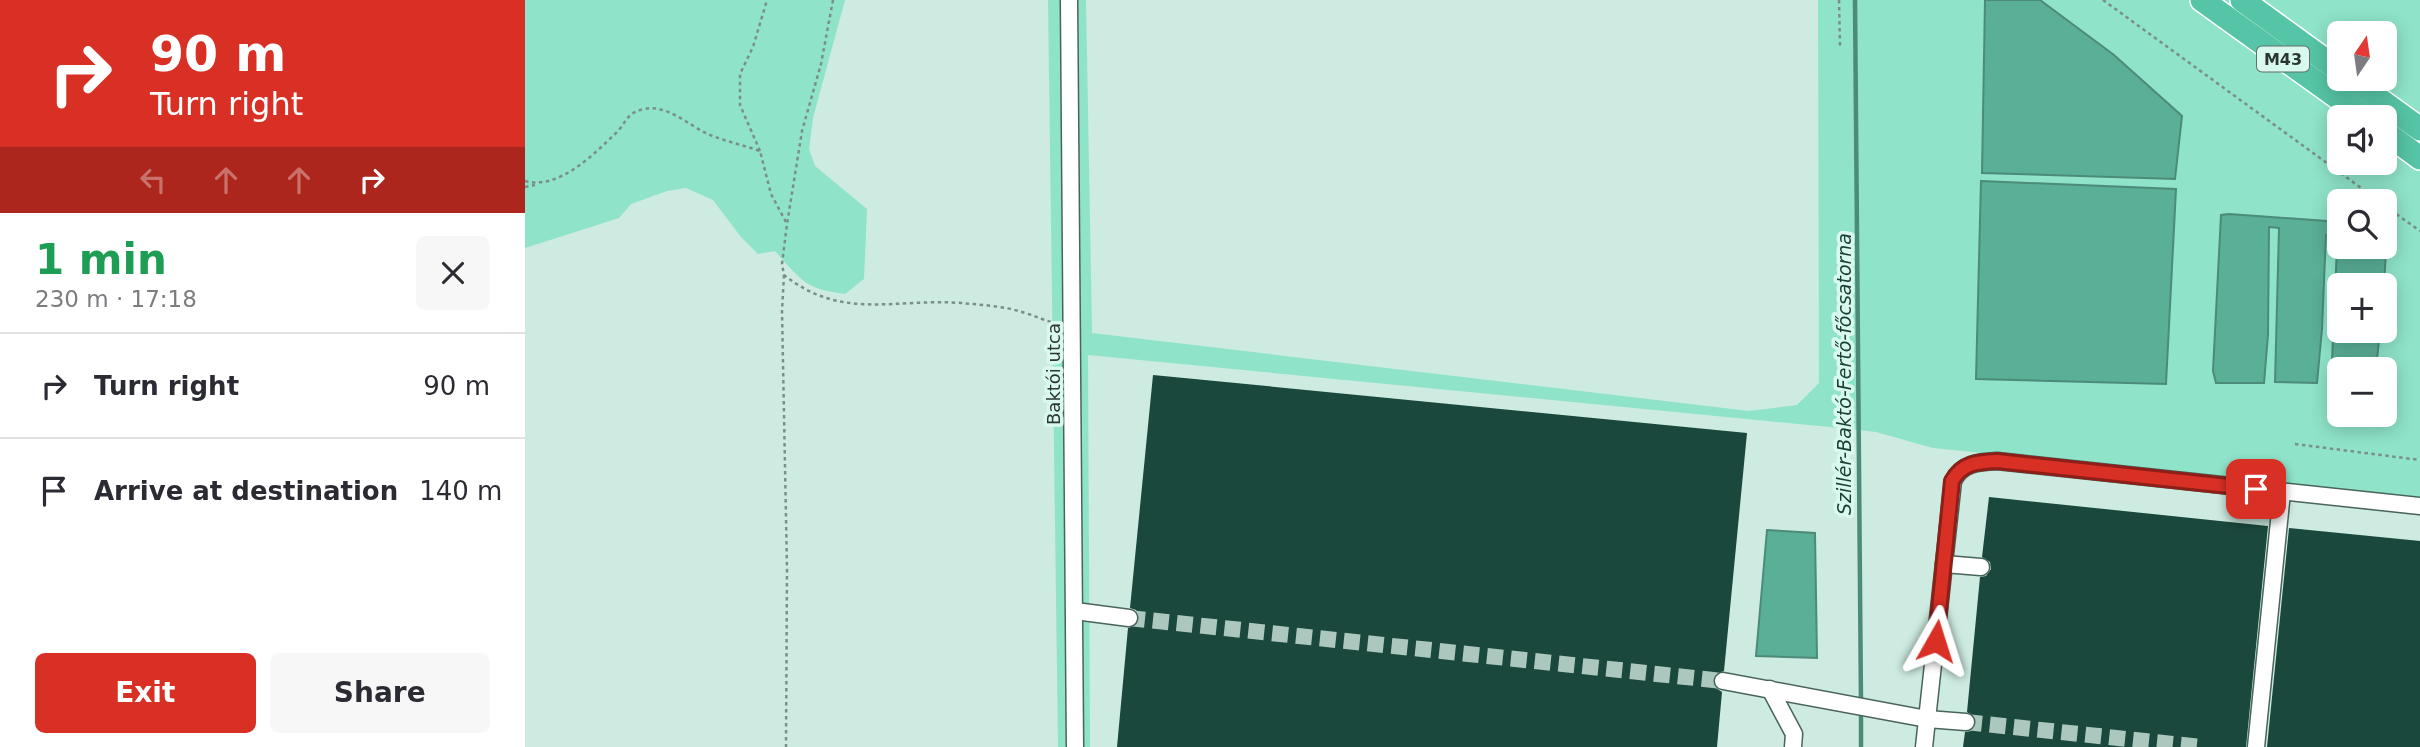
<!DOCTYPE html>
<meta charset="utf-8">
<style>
body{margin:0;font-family:"DejaVu Sans",sans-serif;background:#f7f7f7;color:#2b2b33;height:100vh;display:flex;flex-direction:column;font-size:26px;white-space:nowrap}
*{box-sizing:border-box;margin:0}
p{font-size:23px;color:#7c7c81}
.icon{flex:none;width:38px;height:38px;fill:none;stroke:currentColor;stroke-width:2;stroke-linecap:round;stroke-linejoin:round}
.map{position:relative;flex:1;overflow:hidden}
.drawer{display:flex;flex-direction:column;background:#fff;width:525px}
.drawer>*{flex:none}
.guide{background:#d93025;color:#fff;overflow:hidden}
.needle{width:46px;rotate:13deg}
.buttons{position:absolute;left:1802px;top:21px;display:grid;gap:14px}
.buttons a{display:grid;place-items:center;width:70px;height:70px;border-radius:10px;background:#fff;box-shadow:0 4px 18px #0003;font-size:35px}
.pin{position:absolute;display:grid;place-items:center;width:60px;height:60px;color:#fff;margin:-30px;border-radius:14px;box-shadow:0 4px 10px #0006}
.me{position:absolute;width:77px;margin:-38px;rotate:6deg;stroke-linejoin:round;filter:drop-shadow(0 0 5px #0008)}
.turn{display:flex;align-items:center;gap:24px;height:147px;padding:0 35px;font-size:32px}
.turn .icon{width:91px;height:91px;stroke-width:2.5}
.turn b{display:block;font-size:49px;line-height:60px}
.lanes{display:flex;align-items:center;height:66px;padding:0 35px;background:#0003;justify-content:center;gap:35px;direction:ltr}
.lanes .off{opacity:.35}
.round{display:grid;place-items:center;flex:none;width:74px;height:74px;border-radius:10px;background:#f7f7f7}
.overview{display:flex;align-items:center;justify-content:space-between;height:119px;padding:0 35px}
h1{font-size:42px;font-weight:700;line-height:52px;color:#1e9e55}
.action{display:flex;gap:14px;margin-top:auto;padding:14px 35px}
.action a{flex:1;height:80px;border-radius:10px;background:#d93025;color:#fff;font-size:28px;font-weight:700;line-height:80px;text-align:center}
.action a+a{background:#f7f7f7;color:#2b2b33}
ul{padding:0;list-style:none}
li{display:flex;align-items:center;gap:21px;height:105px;padding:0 35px;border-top:2px solid #e1e1e2}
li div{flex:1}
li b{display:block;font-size:26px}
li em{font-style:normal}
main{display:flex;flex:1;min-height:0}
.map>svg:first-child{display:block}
.green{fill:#8ee3c9;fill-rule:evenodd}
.water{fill:#5aaf97;stroke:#4c8b79;stroke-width:2}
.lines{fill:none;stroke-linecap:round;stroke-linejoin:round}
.stream{stroke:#4c8b79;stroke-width:4.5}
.building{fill:#1b483c}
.minor-tunnel{stroke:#acc7be;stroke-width:16;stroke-dasharray:16 8;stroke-linecap:butt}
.minor-casing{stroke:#49645b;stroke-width:19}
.highway-casing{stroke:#fff;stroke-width:26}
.path{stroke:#7b8f88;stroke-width:2.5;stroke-dasharray:3.5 3.5;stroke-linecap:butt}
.minor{stroke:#fff;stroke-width:16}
.highway{stroke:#56c4a6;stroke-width:23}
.route-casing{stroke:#8d1f18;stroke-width:18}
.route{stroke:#d93025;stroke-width:12}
.labels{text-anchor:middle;stroke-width:7;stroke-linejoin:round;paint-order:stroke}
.shield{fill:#daf9ee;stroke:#5f706a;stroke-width:2}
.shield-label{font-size:16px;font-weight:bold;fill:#2a3632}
.street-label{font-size:18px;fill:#2a3632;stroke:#daf9ee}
.water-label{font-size:19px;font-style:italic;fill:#183f35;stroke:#daf9ee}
</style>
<main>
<section class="drawer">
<div class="guide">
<div class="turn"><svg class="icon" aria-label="right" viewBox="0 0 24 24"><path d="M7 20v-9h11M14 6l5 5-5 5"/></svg><div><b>90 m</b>Turn right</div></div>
<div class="lanes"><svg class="icon off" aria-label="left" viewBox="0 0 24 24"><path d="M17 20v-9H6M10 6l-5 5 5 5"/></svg><svg class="icon off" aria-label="ahead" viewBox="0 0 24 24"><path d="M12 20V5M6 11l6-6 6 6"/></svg><svg class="icon off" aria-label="ahead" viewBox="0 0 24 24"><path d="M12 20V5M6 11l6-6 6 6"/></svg><svg class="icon" aria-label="right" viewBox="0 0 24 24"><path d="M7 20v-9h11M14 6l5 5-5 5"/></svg></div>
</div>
<div class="overview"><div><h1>1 min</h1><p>230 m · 17:18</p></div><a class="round"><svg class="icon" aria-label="close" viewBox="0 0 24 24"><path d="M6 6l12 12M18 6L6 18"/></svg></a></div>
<ul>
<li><svg class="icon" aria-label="right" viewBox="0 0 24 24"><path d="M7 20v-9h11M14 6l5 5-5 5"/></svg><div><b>Turn right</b></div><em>90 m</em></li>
<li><svg class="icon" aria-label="arrive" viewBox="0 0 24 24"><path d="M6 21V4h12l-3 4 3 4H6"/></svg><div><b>Arrive at destination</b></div><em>140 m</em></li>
</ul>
<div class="action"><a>Exit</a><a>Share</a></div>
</section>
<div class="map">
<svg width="1895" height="747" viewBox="0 0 1895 747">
<rect width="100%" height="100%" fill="#cdebe1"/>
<g class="green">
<path d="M0,0H320L288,118L284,149L290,166L342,209L339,279L320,294C280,289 276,280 250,251L233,254L216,237L188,200L161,188L142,191L106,204L94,218L0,248Z"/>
<path d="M523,0H561L567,333L1224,411L1272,405L1294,383L1293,0H1460L1457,173L1650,179L1652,150L1589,55L1515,0H1895V497L1408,448L1351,432L1325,429L563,355L565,747H533ZM1815,33H1860V79H1815ZM1815,117H1860V163H1815ZM1815,201H1860V247H1815ZM1815,285H1860V331H1815ZM1815,369H1860V415H1815Z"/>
</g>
<g class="water">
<polygon points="1460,0 1515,0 1589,55 1657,116 1650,179 1457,173"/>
<polygon points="1456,181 1651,189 1641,384 1451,379"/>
<polygon points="1704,214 1815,222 1815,247 1860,247 1861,227 1862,234 1859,285 1815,285 1815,331 1855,331 1851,369 1815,369 1815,385 1806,384 1812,247 1811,236 1801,235 1797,329 1792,383 1750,382 1754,228 1744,227 1743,335 1739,383 1691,383 1688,371 1696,215"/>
<polygon points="1242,530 1290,533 1292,658 1231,656"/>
</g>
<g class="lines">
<g class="stream">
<polyline points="1330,0 1336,703"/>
<polyline points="1336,711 1336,747"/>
</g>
</g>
<g class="building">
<polygon points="628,375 1222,433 1199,671 1191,674 1188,680 1191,688 1197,692 1192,747 592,747 603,628 612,625 614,619 611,610 605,608"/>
<polygon points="1464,497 1743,526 1721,747 1438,747 1440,732 1446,731 1451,723 1450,717 1442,712 1455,577 1461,576 1466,569 1465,562 1457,557"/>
<polygon points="1764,528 1895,541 1895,747 1742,747"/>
</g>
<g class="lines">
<g class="minor-tunnel">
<polyline points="604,618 1198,681"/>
<polyline points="1441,722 1677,747"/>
</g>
<g class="minor-casing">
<g id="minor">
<polyline points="544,0 550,747"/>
<polyline points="1419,564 1456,567"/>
<polyline points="550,611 604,618"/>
<polyline points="1198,681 1402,719 1441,722"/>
<polyline points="1245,689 1269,734 1268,747"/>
<path d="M1399,747L1428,481C1437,463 1453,462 1472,461L1895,506"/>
<polyline points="1731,747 1757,492"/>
</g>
</g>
<g class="highway-casing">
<g id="highway">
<polyline points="1677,0 1840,117"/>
<polyline points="1717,0 1815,71"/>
<polyline points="1826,79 1895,129"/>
<polyline points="1860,132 1895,158"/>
</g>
</g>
<g class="path">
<path d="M308,0L296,64L277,131L262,224L257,264L259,275C317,321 369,298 436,303C457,305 480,306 500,313C511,316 520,321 531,323"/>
<polyline points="1314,0 1315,46"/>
<polyline points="1578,0 1854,201"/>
<polyline points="235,151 215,105 215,74 228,47 242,0"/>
<path d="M0,181C34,190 68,155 91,133C102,122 101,113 119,109C142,104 163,125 183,134C199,141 218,145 235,151L246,194L262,224"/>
<polyline points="0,187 10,185"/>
<polyline points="1860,206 1895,231"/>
<polyline points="259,275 257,311 262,569 261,747"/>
<polyline points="1770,444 1895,460"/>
</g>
<use href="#minor" class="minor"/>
<use href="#highway" class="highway"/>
</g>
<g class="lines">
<g class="route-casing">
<path id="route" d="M1411,641L1427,481C1437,463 1452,462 1472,461L1731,489"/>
</g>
<use href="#route" class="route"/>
</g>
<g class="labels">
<rect class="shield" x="1732" y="46.5" width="52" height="25" rx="5"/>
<g class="shield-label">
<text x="1758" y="65">M43</text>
</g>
<g class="street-label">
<text transform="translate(529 374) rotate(-90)" y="6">Baktói utca</text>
</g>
<g class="water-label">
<text transform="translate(1319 374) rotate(-90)" y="7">Szillér-Baktó-Fertő-főcsatorna</text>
</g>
</g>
</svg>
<div class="buttons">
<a><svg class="needle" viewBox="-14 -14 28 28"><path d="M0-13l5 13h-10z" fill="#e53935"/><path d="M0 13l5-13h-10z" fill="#7c7c81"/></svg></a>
<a><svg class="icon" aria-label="sound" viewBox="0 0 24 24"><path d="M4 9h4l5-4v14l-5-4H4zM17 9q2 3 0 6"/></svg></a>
<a><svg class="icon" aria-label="search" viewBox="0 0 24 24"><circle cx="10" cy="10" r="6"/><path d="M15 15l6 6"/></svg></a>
<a>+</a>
<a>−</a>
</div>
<div class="pin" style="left:1731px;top:489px;background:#d93025"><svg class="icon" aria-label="arrive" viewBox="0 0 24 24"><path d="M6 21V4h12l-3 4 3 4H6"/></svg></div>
<svg class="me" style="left:1411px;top:641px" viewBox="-20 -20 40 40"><path d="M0-17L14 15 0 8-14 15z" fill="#d93025" stroke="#fff" stroke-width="4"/></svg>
</div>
</main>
